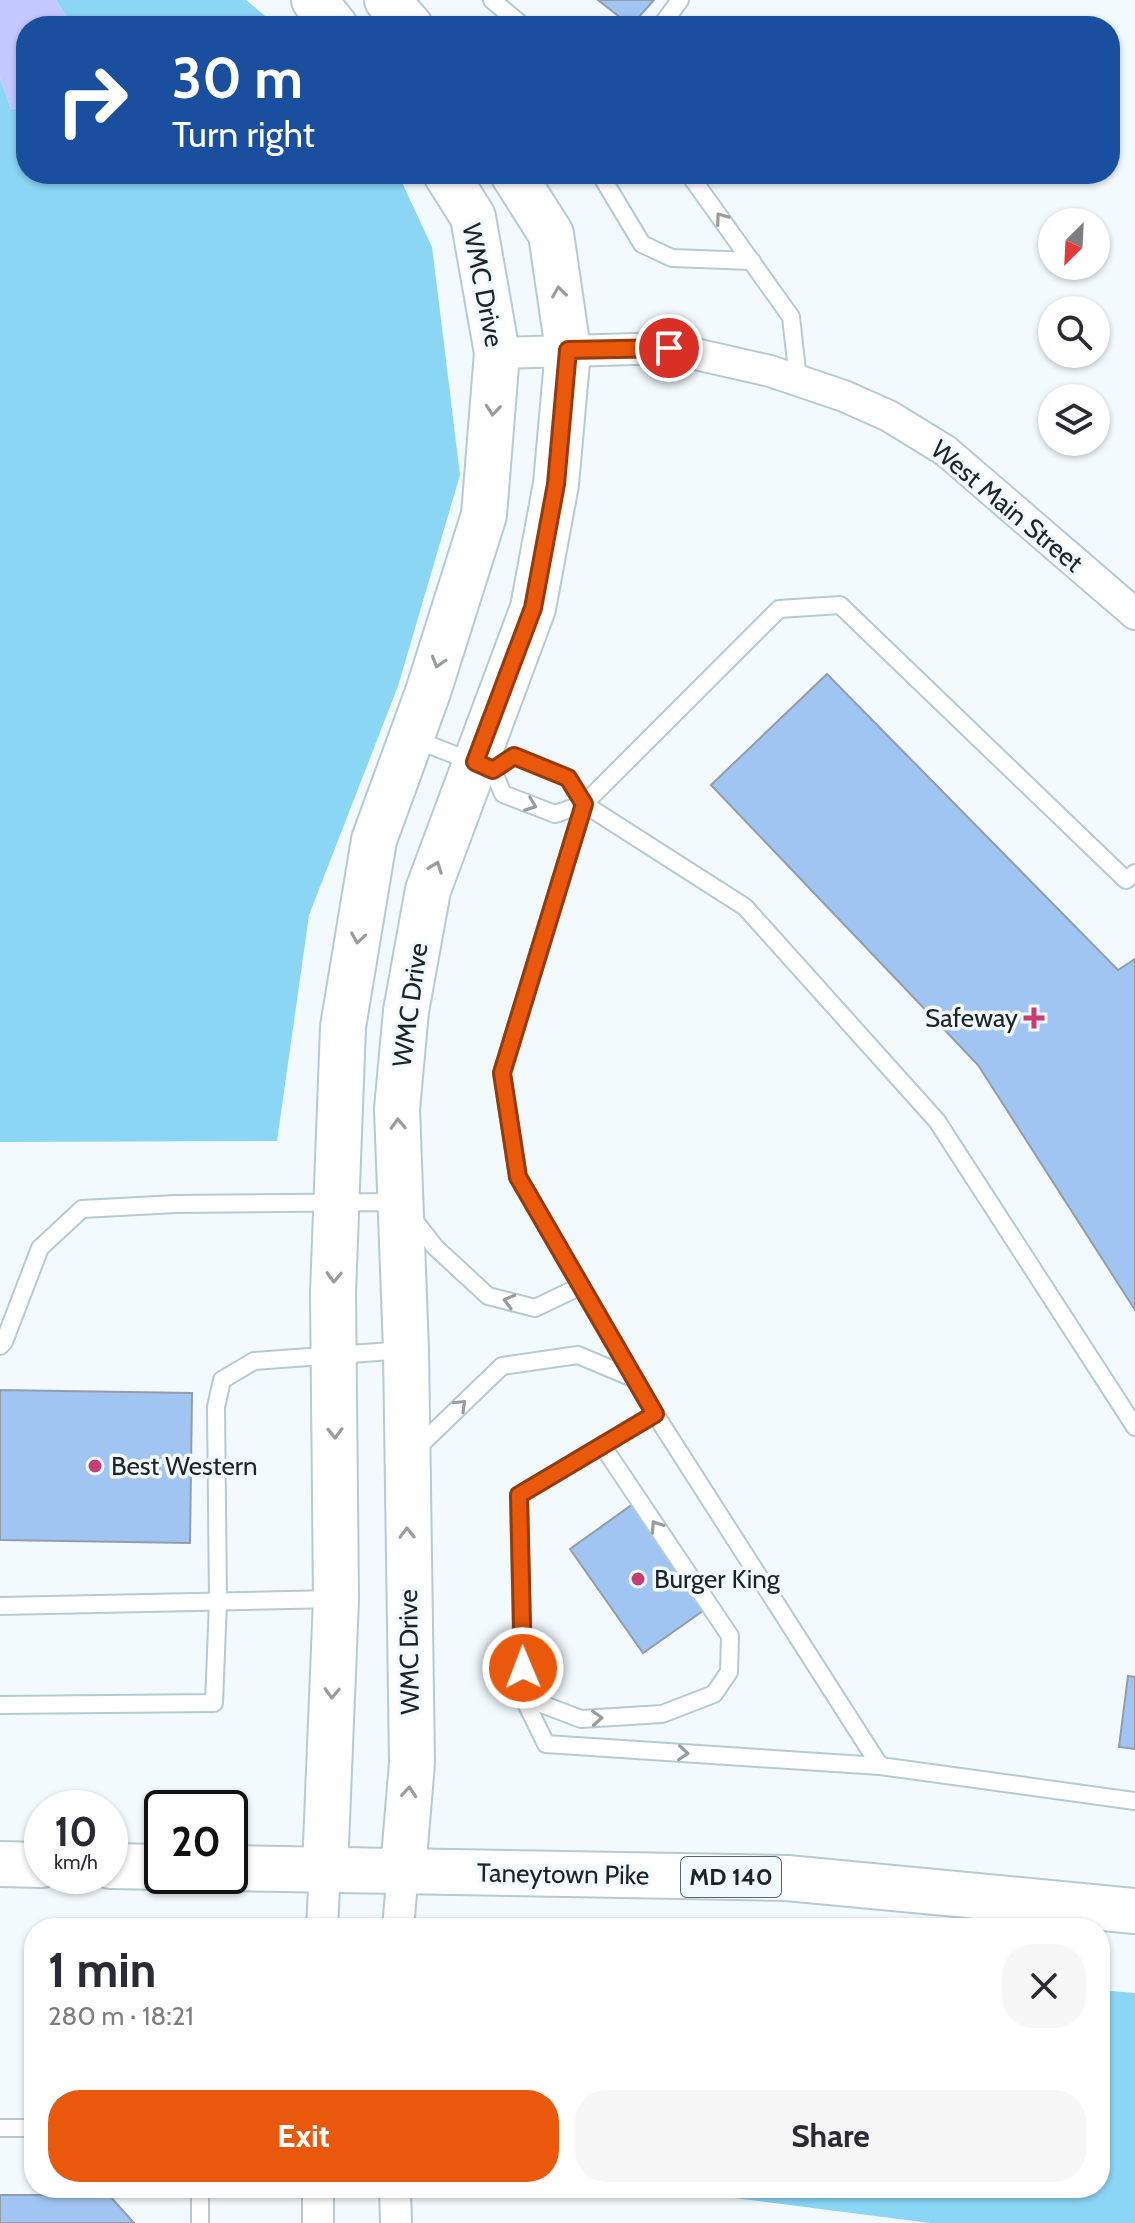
<!DOCTYPE html>
<meta charset="utf-8">
<style>
body{margin:0;font-family:Cabin,sans-serif;background:#f7f7f7;color:#2b2b33;height:100vh;display:flex;flex-direction:column;font-size:30px;white-space:nowrap}
*{box-sizing:border-box;margin:0}
p{font-size:26px;color:#7c7c81}
.icon{flex:none;width:44px;height:44px;fill:none;stroke:currentColor;stroke-width:2;stroke-linecap:round;stroke-linejoin:round}
.map{position:relative;flex:1;overflow:hidden}
.details{position:absolute;left:24px;top:1918px;width:1086px;height:280px;display:flex;flex-direction:column;background:#fff;border-radius:32px;box-shadow:0 2px 6px #0004}
.details>*{flex:none}
.top-card{position:absolute;left:16px;top:16px;width:1104px;height:168px;border-radius:32px;box-shadow:0 2px 6px #0004;background:#1a4fa0;color:#fff;overflow:hidden}
.needle{width:52px;rotate:204deg}
.controls{position:absolute;left:1038px;top:208px;display:grid;gap:16px}
.controls a{display:grid;place-items:center;width:72px;height:72px;border-radius:50%;background:#fff;box-shadow:0 2px 6px #0004;font-size:40px}
.speed{position:absolute;left:24px;top:1790px;display:flex;gap:16px;font-size:40px;font-weight:700;text-align:center}
.speed>*{display:grid;place-content:center;width:104px;height:104px;border-radius:50%;background:#fff;box-shadow:0 2px 6px #0004;line-height:1}
.speed small{font-size:20px;font-weight:400}
.speed .limit{border:4px solid #111;border-radius:12px;background:#fff;color:#111}
.pin{position:absolute;display:grid;place-items:center;width:68px;height:68px;color:#fff;margin:-34px;border:4px solid #fff;border-radius:50%;box-shadow:0 2px 8px #0007}
.me{position:absolute;width:88px;margin:-44px;rotate:359deg;stroke-linejoin:round;filter:drop-shadow(0 0 6px #0008)}
.turn{display:flex;align-items:center;gap:28px;height:168px;padding:0 24px;font-size:36px}
.turn .icon{width:104px;height:104px;stroke-width:2.5}
.turn b{display:block;font-size:56px;line-height:68px}
.round{display:grid;place-items:center;flex:none;width:84px;height:84px;border-radius:32px;background:#f7f7f7}
.headline{display:flex;align-items:center;justify-content:space-between;height:136px;padding:0 24px}
h1{font-size:48px;font-weight:700;line-height:60px}
.action{display:flex;gap:16px;margin-top:auto;padding:16px 24px}
.action a{flex:1;height:92px;border-radius:32px;background:#ea580c;color:#fff;font-size:32px;font-weight:700;line-height:92px;text-align:center}
.action a+a{background:#f7f7f7;color:#2b2b33}
.map>svg:first-child{display:block}
.green{fill:#8bd5f5}
.water{fill:#c3c9ff}
.building{fill:#a0c5f2;stroke:#919dac;stroke-width:2}
.lines{fill:none;stroke-linecap:round;stroke-linejoin:round}
.lane-casing{stroke:#b5cad3;stroke-width:20}
.street-casing{stroke:#b5cad3;stroke-width:34}
.secondary-casing{stroke:#b5cad3;stroke-width:48}
.highway-casing{stroke:#b5cad3;stroke-width:48}
.lane{stroke:#fff;stroke-width:16}
.street{stroke:#fff;stroke-width:30}
.secondary{stroke:#fff;stroke-width:44}
.highway{stroke:#fff;stroke-width:44}
.oneway{stroke:#999c9e}
.route-casing{stroke:#983908;stroke-width:20}
.route{stroke:#ea580c;stroke-width:14}
.poi-dot{fill:#c63c74;stroke:#f2fafe;stroke-width:3}
.labels{text-anchor:middle;stroke-width:7;stroke-linejoin:round;paint-order:stroke}
.shield{fill:#f2fafe;stroke:#5d6468;stroke-width:2}
.shield-label{font-size:24px;font-weight:bold;fill:#1d2428}
.street-label{font-size:26px;fill:#1d2428;stroke:#f2fafe}
.poi-label{font-size:26px;fill:#1d2428;stroke:#f2fafe;text-anchor:start}
</style>
<div class="map">
<svg width="1135" height="2223" viewBox="0 0 1135 2223">
<rect width="100%" height="100%" fill="#f2fafe"/>
<g class="green">
<polygon points="56,0 246,0 277,26 73,26"/>
<polygon points="0,78 11,109 26,108 26,174 398,174 432,247 460,475 398,686 309,915 277,1141 0,1142"/>
<polygon points="1100,1990 1135,1993 1135,2223 930,2223 656,2188 1100,2188"/>
</g>
<polygon class="water" points="0,0 56,0 73,26 26,26 26,108 11,109 0,78"/>
<g class="building">
<polygon points="598,0 654,0 631,26"/>
<polygon points="827,674 1118,970 1135,959 1135,1310 978,1065 711,785"/>
<polygon points="0,1390 192,1393 190,1543 0,1540"/>
<polygon points="633,1504 707,1608 643,1653 570,1549"/>
<polygon points="1128,1676 1135,1677 1135,1749 1119,1747"/>
<polygon points="0,2195 109,2195 134,2223 0,2223"/>
</g>
<g class="lines">
<g class="lane-casing">
<g id="lane">
<polyline points="492,0 523,26"/>
<polyline points="661,26 680,0"/>
<polyline points="600,174 642,244 672,258 752,261"/>
<polyline points="689,174 791,317 798,380"/>
<polyline points="412,738 493,770 503,794 555,814 584,804 779,609 840,605 1126,880 1135,873"/>
<polyline points="493,770 514,756 568,778 584,804 745,907 937,1121 1135,1427"/>
<polyline points="584,804 502,1073 518,1177 655,1414 880,1766"/>
<polyline points="0,1346 4,1342 40,1248 82,1209 176,1204 400,1202 435,1247 488,1296 535,1308 581,1286"/>
<polyline points="655,1414 519,1495 523,1697 546,1744 880,1766 1135,1801"/>
<polyline points="413,1452 502,1366 578,1355 635,1379"/>
<polyline points="0,1606 335,1599"/>
<polyline points="523,1697 581,1719 662,1714 714,1694 729,1672 730,1636 602,1445"/>
<polyline points="0,1705 214,1703 218,1602 216,1407 222,1380 254,1361 405,1350"/>
<polyline points="0,2128 34,2128"/>
<polyline points="200,2188 200,2223"/>
</g>
</g>
<g class="street-casing">
<g id="street">
<polyline points="497,353 669,348 770,371 844,396 889,416 946,451 1135,614"/>
<polyline points="322,1928 325,1869"/>
<polyline points="398,1928 403,1870"/>
<polyline points="318,2188 318,2223"/>
<polyline points="395,2188 396,2223"/>
</g>
</g>
<g class="secondary-casing">
<g id="secondary">
<polyline points="314,0 335,26"/>
<polyline points="387,0 410,26"/>
<polyline points="325,1869 336,1599 333,1293 343,1027 374,840 428,692 484,515 497,353 473,217 446,174"/>
<polyline points="403,1870 412,1763 406,1350 397,1109 406,1011 428,890 533,608 556,484 568,350 551,234 513,174"/>
</g>
</g>
<g class="highway-casing">
<g id="highway">
<polyline points="0,1864 42,1865"/>
<polyline points="110,1866 162,1867"/>
<polyline points="230,1868 787,1878 1135,1911"/>
</g>
</g>
<use href="#lane" class="lane"/>
<use href="#street" class="street"/>
<use href="#secondary" class="secondary"/>
<use href="#highway" class="highway"/>
</g>
<defs><path id="oneway-chevron" d="M-2-3.5L2.5 0L-2 3.5" fill="none" stroke-width="1.6" stroke-linecap="round" stroke-linejoin="round" transform="scale(2)"/></defs>
<g class="oneway">
<use href="#oneway-chevron" transform="translate(721 218) rotate(-126)"/>
<use href="#oneway-chevron" transform="translate(559 292) rotate(-98)"/>
<use href="#oneway-chevron" transform="translate(493 410) rotate(95)"/>
<use href="#oneway-chevron" transform="translate(438 662) rotate(107)"/>
<use href="#oneway-chevron" transform="translate(531 805) rotate(21)"/>
<use href="#oneway-chevron" transform="translate(436 867) rotate(-70)"/>
<use href="#oneway-chevron" transform="translate(358 938) rotate(99)"/>
<use href="#oneway-chevron" transform="translate(398 1124) rotate(-92)"/>
<use href="#oneway-chevron" transform="translate(334 1277) rotate(92)"/>
<use href="#oneway-chevron" transform="translate(509 1301) rotate(-165)"/>
<use href="#oneway-chevron" transform="translate(461 1405) rotate(-44)"/>
<use href="#oneway-chevron" transform="translate(335 1433) rotate(89)"/>
<use href="#oneway-chevron" transform="translate(656 1526) rotate(-124)"/>
<use href="#oneway-chevron" transform="translate(407 1533) rotate(-91)"/>
<use href="#oneway-chevron" transform="translate(332 1693) rotate(92)"/>
<use href="#oneway-chevron" transform="translate(597 1718) rotate(-3)"/>
<use href="#oneway-chevron" transform="translate(683 1753) rotate(4)"/>
<use href="#oneway-chevron" transform="translate(409 1792) rotate(-85)"/>
</g>
<g class="lines">
<g class="route-casing">
<polyline id="route" points="523,1668 519,1495 655,1414 518,1177 502,1073 584,804 568,778 514,756 493,770 475,762 533,608 556,484 568,350 669,348"/>
</g>
<use href="#route" class="route"/>
</g>
<g class="poi-dot">
<path d="M1030 1006h8v8h8v8h-8v8h-8v-8h-8v-8h8z"/>
<circle cx="95" cy="1466" r="8"/>
<circle cx="638" cy="1579" r="8"/>
</g>
<g class="labels">
<rect class="shield" x="681" y="1857" width="100" height="40" rx="6"/>
<g class="shield-label">
<text x="731" y="1885">MD 140</text>
</g>
<g class="street-label">
<text transform="translate(483 285) rotate(79)" y="9">WMC Drive</text>
<text transform="translate(1007 506) rotate(40)" y="9">West Main Street</text>
<text transform="translate(410 1005) rotate(-82)" y="9">WMC Drive</text>
<text transform="translate(409 1652) rotate(-91)" y="9">WMC Drive</text>
<text transform="translate(563 1874) rotate(1)" y="9">Taneytown Pike</text>
</g>
<g class="poi-label">
<text x="1018" y="1027" text-anchor="end">Safeway</text>
<text x="111" y="1475">Best Western</text>
<text x="654" y="1588">Burger King</text>
</g>
</g>
</svg>
<div class="controls">
<a><svg class="needle" viewBox="-14 -14 28 28"><path d="M0-13l5 13h-10z" fill="#e53935"/><path d="M0 13l5-13h-10z" fill="#7c7c81"/></svg></a>
<a><svg class="icon" aria-label="search" viewBox="0 0 24 24"><circle cx="10" cy="10" r="6"/><path d="M15 15l6 6"/></svg></a>
<a><svg class="icon" aria-label="layers" viewBox="0 0 24 24"><path d="M12 4l9 5-9 5-9-5zM3 14l9 5 9-5"/></svg></a>
</div>
<div class="speed"><div>10<small>km/h</small></div><div class="limit">20</div></div>
<div class="pin" style="left:669px;top:348px;background:#d93025"><svg class="icon" aria-label="arrive" viewBox="0 0 24 24"><path d="M6 21V4h12l-3 4 3 4H6"/></svg></div>
<svg class="me" style="left:523px;top:1668px" viewBox="-20 -20 40 40"><circle r="17" fill="#ea580c" stroke="#fff" stroke-width="3"/><path d="M0-11L8 9 0 5-8 9z" fill="#fff"/></svg>
<div class="top-card">
<div class="turn"><svg class="icon" aria-label="right" viewBox="0 0 24 24"><path d="M7 20v-9h11M14 6l5 5-5 5"/></svg><div><b>30 m</b>Turn right</div></div>
</div>
<section class="details">
<div class="headline"><div><h1>1 min</h1><p>280 m · 18:21</p></div><a class="round"><svg class="icon" aria-label="close" viewBox="0 0 24 24"><path d="M6 6l12 12M18 6L6 18"/></svg></a></div>
<div class="action"><a>Exit</a><a>Share</a></div>
</section>
</div>
